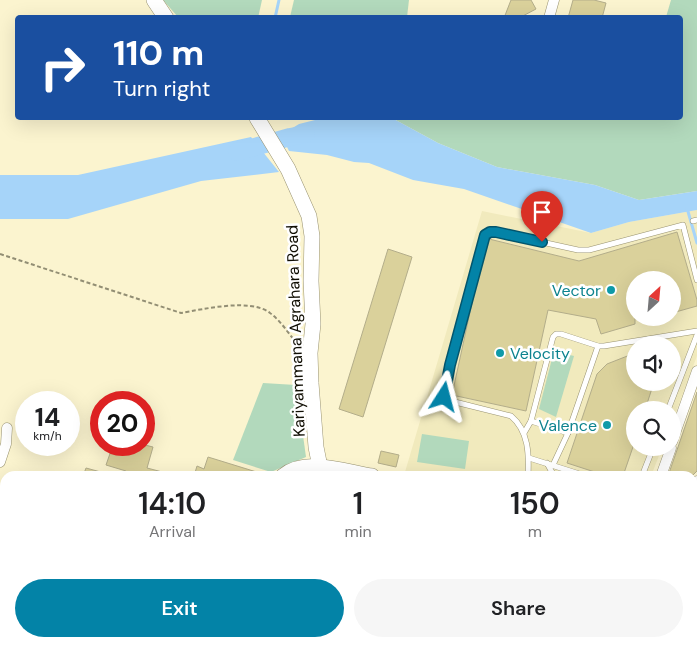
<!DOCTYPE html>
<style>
body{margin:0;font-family:"DM Sans",sans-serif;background:#f6f6f6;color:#202124;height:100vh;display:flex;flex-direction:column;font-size:19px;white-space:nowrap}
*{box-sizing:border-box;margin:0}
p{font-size:16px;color:#757577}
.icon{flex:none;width:28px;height:28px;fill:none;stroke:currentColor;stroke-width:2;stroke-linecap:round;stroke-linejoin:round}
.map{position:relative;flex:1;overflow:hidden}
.drawer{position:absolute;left:0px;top:471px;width:698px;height:176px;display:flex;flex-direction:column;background:#fff;border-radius:15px 15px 0 0;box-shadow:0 5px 20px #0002}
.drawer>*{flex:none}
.guide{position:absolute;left:15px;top:15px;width:668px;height:105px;border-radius:5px;box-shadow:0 5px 20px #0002;background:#1a4fa0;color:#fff;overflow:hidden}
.needle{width:32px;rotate:26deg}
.buttons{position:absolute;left:626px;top:271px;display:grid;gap:10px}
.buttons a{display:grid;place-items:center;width:55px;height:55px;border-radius:50%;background:#fff;box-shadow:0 5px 20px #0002;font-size:25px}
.speed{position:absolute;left:15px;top:391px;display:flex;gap:10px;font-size:25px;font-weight:700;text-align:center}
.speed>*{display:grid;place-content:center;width:65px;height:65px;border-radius:50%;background:#fff;box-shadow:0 5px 20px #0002;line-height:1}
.speed small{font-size:12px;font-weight:400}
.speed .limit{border:8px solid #d22;background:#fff;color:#111}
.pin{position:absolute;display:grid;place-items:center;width:42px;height:42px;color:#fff;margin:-51px -21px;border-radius:50% 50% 50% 0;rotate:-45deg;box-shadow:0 0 5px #0007}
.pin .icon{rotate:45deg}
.me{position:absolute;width:55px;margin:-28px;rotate:9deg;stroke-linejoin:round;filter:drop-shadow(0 0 4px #0008)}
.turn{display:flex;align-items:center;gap:18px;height:105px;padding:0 15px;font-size:22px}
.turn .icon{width:65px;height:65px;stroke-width:2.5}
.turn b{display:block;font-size:35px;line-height:42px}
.eta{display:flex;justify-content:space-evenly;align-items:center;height:85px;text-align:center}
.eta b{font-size:30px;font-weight:600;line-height:35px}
.cta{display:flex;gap:10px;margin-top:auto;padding:10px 15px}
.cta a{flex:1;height:58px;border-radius:30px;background:#0383a7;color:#fff;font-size:20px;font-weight:600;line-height:58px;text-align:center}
.cta a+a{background:#f6f6f6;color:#202124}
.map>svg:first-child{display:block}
.built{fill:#f1eabd;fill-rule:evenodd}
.green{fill:#b2d9bc}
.water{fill:#a6d4f9}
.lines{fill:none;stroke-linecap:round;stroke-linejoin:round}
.stream{stroke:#a6d4f9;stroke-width:3}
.river{stroke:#a6d4f9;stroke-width:18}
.building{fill:#dad19b;stroke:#b3ad8a}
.lane-casing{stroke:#999371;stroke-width:6}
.street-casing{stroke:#999371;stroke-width:11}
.secondary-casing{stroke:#999371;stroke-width:16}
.path{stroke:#928e74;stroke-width:2;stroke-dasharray:4 2.5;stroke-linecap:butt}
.lane{stroke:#fff;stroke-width:5}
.street{stroke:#fff;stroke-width:10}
.secondary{stroke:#fff;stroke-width:15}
.route-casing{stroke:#02556d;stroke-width:12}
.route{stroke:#0383a7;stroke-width:9}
.culture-dot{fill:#0f9aa8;stroke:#fff;stroke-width:2}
.labels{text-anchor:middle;stroke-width:5;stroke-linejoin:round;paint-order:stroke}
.culture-label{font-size:16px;fill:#0d838f;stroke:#fff;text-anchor:end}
.street-label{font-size:16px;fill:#100e03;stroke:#fff}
</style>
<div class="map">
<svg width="697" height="647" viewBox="0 0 697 647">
<rect width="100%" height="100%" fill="#fbf4cf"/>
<g class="built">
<path d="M697,210V356L673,420L672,410H635V448H662L651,476H449L405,472L482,211L591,233L629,222ZM635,280H672V318H635ZM635,345H672V382H635Z"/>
<polygon points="697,540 697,647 234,647 235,642 692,642 692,541"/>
</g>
<g class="green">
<polygon points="163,0 262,0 258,18 178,17"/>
<polygon points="294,0 409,0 407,17 290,17"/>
<polygon points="671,0 697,0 697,191 639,200 595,185 497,167 438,143 392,118 680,118 680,18 666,17"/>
<polygon points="554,351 574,356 556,417 539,409"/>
<polygon points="263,383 296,385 306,457 271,472 233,460"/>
<polygon points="422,434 469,441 465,469 417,462"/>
</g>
<g class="water">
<polygon points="323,118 392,118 438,143 497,167 595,185 639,200 697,191 697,210 629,222 591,233 464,189 413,180 369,163 354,162 327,155 289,151 281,135 299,124"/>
<polygon points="251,137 279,172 201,181 68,219 0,219 0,175 78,175"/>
</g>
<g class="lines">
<g class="stream">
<polyline points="275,18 279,0"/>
<polyline points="687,208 697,243"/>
</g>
<polyline class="river" points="237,152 290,137 306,134"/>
</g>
<g class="building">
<polygon points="511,0 531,0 536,9 519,18 504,18"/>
<polygon points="573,0 594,0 606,3 602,18 568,18"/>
<polygon points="677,232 697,300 697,306 672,313 672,280 635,280 635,324 601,334 596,319 548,310 526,411 452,395 474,294 489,239 579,261"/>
<polygon points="388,249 412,257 363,417 339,409"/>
<polygon points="635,353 635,382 654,382 645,410 635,410 635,441 623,476 607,476 567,463 597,374 607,364"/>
<polygon points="697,392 697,471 692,476 668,476"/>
<polygon points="113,445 145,445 153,447 147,468 170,474 169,476 124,476 126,471 106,465"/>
<polygon points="381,451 399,455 396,467 378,463"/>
<polygon points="208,457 263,474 262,476 194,476 197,466 204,469"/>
<polygon points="86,468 108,474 108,476 83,476"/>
</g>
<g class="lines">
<g class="lane-casing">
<g id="lane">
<polyline points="693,221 697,220"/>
<polyline points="668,410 697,335"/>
<polyline points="531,421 568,433"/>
<polyline points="524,433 531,421 553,337 556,334 561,334 598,346 604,346 697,331"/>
<polyline points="529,458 586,476"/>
<polyline points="547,463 554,476"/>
<polyline points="553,465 568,433 598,346"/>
<path d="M528,476C529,455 529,431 511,416L447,400L444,395L469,291L485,235L490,232H496L578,250H589L683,225L697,280"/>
<polyline points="642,476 653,448"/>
<polyline points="692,581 697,582"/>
<polyline points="692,603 697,587"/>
<polyline points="263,642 266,647"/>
<polyline points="175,647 177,642"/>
<polyline points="393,647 394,642"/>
<polyline points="572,647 574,642"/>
<polyline points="588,647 590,642"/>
<polyline points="601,647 602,642"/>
<polyline points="681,647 682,642"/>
</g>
</g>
<g class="street-casing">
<g id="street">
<polyline points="549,18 554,0"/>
<polyline points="672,442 697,371"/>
<polyline points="0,462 6,444 7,428"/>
<polyline points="661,476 671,448"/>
<polyline points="692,493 697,481"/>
<polyline points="0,606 5,609"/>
<polyline points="30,647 32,642"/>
</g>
</g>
<g class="secondary-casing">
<g id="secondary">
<polyline points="154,0 166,18"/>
<polyline points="257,118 288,169 309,216 312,236 311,281 313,324 310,353 311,383 316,447 320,467"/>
<path d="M283,476C306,457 346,472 372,476"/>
<polyline points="692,530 697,529"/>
<polyline points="0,571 5,570"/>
<polyline points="224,647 226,642"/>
</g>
</g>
<path class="path" d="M0,254L181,313C204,309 251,298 270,313C281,321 289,334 298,345"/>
<use href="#lane" class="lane"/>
<use href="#street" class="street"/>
<use href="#secondary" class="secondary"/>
</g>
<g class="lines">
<g class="route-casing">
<polyline id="route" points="444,397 450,365 485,235 490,232 496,232 542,242"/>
</g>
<use href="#route" class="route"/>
</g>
<g class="culture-dot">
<circle cx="611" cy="290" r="5"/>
<circle cx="500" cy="353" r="5"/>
<circle cx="607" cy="425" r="5"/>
</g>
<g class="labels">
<g class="culture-label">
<text x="601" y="296">Vector</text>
<text x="510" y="359" text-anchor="start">Velocity</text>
<text x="597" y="431">Valence</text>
</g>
<g class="street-label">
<text transform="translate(295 331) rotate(-92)" y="6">Kariyammana Agrahara Road</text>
</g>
</g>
</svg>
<div class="buttons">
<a><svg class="needle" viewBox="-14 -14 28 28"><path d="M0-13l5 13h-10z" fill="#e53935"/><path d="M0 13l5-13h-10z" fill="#757577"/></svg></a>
<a><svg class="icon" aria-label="sound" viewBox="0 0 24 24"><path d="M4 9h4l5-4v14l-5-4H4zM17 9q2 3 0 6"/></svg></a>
<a><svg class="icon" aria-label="search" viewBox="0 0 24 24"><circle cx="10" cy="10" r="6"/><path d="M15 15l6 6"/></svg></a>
</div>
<div class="speed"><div>14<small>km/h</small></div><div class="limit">20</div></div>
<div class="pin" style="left:542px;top:242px;background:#d93025"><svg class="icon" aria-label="arrive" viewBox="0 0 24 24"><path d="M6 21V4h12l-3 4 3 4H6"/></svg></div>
<svg class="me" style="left:444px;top:397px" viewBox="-20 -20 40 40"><path d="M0-17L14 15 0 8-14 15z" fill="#0383a7" stroke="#fff" stroke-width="4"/></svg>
<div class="guide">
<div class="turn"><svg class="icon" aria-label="right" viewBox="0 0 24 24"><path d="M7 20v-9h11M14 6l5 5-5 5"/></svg><div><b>110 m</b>Turn right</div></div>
</div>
<section class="drawer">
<div class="eta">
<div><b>14:10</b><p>Arrival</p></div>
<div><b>1</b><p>min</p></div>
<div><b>150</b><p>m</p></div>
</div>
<div class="cta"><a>Exit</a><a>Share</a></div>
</section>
</div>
